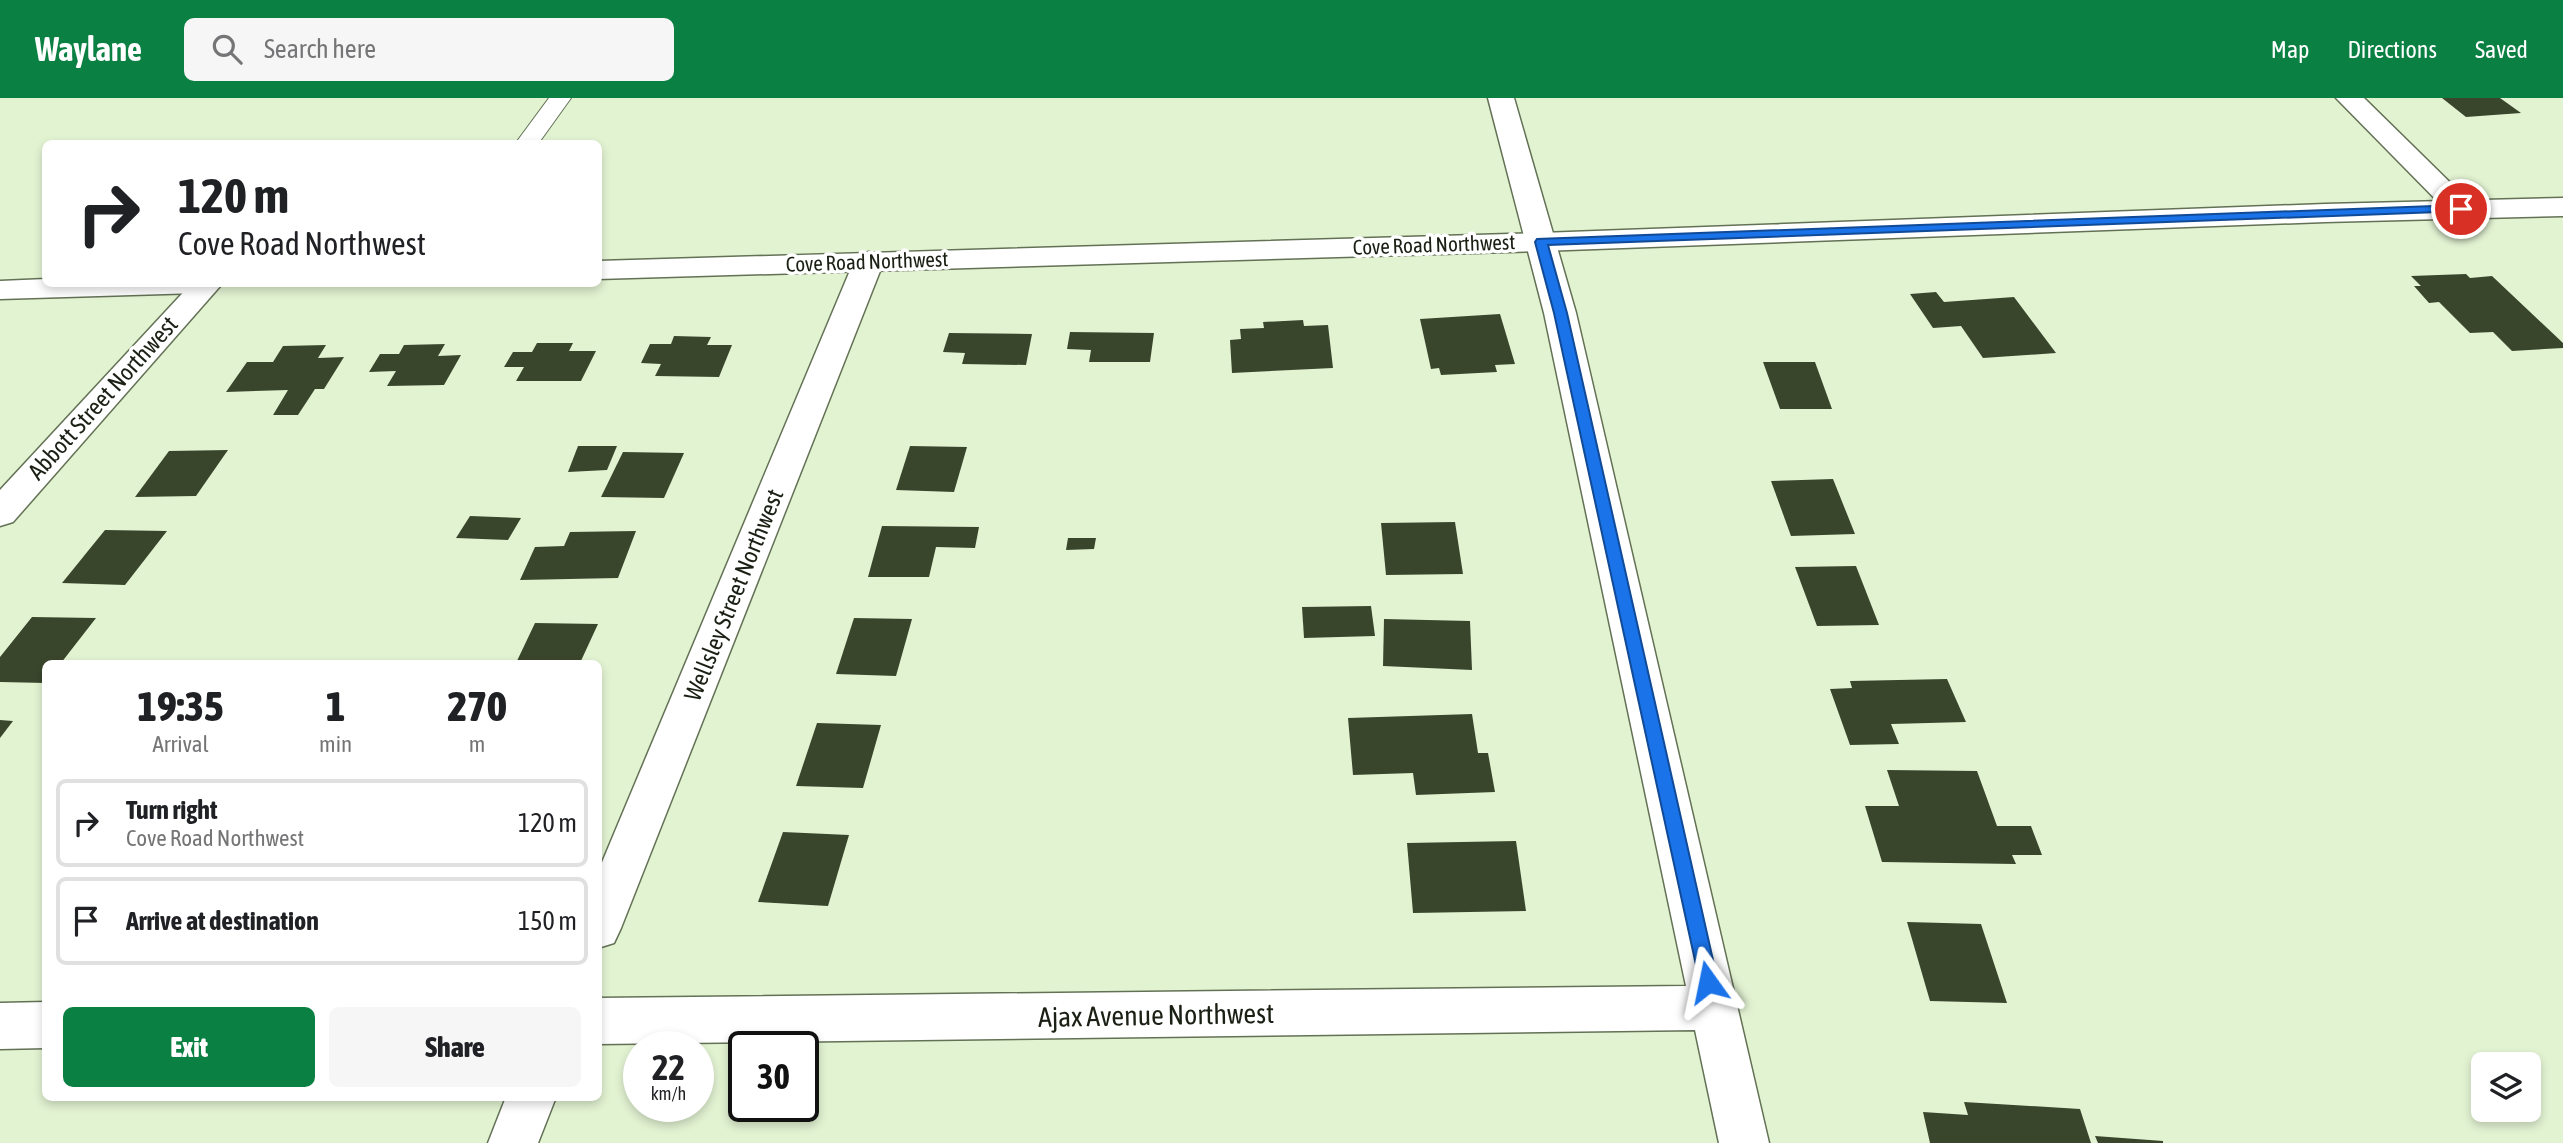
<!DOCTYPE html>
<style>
body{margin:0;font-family:"Asap Condensed",sans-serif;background:#f6f6f6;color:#202124;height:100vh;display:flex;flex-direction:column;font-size:26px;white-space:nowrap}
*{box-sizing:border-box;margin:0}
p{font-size:23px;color:#757577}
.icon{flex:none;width:38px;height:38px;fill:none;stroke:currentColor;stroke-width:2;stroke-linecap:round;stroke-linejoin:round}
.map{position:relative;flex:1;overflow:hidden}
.panel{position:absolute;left:42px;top:562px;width:560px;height:441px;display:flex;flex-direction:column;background:#fff;border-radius:10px;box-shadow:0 4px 10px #0003}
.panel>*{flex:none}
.hud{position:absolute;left:42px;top:42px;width:560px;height:147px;border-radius:10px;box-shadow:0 4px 10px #0003;background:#fff;color:#202124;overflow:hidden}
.fabs{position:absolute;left:2471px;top:954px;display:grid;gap:14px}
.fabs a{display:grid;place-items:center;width:70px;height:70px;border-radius:10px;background:#fff;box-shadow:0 4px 10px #0003;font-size:35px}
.speed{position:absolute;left:623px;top:933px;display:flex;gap:14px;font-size:35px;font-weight:700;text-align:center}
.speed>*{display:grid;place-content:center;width:91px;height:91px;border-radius:50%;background:#fff;box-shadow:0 4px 10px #0003;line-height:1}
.speed small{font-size:18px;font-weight:400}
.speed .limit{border:4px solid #111;border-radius:10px;background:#fff;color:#111}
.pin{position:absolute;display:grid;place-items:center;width:60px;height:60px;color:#fff;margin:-30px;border:4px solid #fff;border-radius:50%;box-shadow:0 2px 7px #0007}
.me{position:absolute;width:77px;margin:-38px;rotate:348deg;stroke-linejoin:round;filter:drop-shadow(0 0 5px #0008)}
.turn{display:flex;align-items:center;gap:24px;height:147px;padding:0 21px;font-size:32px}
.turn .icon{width:91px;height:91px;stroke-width:2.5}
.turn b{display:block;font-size:49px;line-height:60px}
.eta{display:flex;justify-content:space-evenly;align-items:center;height:119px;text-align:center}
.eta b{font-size:42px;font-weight:800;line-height:49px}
.primary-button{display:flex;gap:14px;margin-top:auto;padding:14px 21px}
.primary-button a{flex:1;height:80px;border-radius:10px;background:#0b8043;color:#fff;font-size:28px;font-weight:800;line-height:80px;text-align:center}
.primary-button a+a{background:#f6f6f6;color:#202124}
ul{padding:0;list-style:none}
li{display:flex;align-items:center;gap:21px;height:88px;margin:0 14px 10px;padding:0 7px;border:4px solid #e0e0e0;border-radius:10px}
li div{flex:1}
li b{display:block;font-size:26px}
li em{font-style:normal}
header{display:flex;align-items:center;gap:42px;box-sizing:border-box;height:98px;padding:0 35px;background:#0b8043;color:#fff}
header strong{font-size:33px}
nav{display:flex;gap:38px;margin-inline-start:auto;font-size:24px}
.search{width:490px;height:63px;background:#f6f6f6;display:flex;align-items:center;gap:18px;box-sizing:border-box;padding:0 24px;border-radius:10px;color:#757577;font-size:26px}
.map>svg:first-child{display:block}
.building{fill:#3a462c}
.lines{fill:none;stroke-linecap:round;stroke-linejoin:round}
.service-casing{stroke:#637155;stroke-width:2}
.minor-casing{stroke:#637155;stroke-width:3}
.secondary-casing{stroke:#637155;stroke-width:3}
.service{fill:#fff;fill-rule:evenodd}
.minor{fill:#fff;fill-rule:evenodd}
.secondary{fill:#fff;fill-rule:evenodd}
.route{fill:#1a73e8;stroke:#114b97;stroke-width:2}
.labels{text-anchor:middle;stroke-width:7;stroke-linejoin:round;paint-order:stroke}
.far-street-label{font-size:21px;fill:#1a2014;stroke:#fff}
.street-label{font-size:24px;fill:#1a2014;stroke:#fff}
.near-street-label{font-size:28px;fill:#1a2014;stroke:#fff}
</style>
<header>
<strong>Waylane</strong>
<div class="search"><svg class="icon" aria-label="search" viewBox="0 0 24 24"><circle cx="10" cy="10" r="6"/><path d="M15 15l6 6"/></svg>Search here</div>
<nav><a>Map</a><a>Directions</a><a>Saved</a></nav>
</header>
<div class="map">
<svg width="2563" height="1045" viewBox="0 0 2563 1045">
<rect width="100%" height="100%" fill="#e2f3d2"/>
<g class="building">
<polygon points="2442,0 2500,0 2521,15 2466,19"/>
<polygon points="2466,176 2470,180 2492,178 2563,245 2563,250 2512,253 2493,234 2470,235 2439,204 2429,205 2414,188 2421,188 2411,178"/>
<polygon points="1936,194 1944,204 2014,199 2056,255 1983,260 1961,228 1933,230 1910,196"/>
<polygon points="1500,216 1515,266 1495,267 1497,274 1441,277 1439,270 1431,271 1420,221"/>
<polygon points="1303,222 1304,228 1328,227 1333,270 1232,275 1230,242 1241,241 1240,231 1264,230 1263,224"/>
<polygon points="1070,234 1154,235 1150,264 1089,264 1091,252 1067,251"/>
<polygon points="949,235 1032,236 1026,267 962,266 965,255 943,254"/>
<polygon points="674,238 711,239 707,247 732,247 719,279 655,278 661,266 641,265 650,246 671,246"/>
<polygon points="537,245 573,245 569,253 596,253 581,283 516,283 524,269 504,269 513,254 532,254"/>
<polygon points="445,246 438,258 461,257 444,287 387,288 396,273 369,274 380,256 399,256 404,247"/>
<polygon points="326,247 318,260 344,259 324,291 315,291 298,317 273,317 288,292 226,294 247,264 273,264 283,248"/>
<polygon points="1763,264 1815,264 1832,311 1780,311"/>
<polygon points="578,348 617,348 607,372 568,374"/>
<polygon points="910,348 967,349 954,394 896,392"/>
<polygon points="228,352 196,398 135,399 169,353"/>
<polygon points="623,354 684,355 664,400 601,399"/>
<polygon points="1833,381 1855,436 1791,438 1771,383"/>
<polygon points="470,418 521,420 508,442 456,440"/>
<polygon points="1455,424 1463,476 1386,477 1381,425"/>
<polygon points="882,428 979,429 975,450 936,449 929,479 868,479"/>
<polygon points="105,432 167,433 125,487 62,485"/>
<polygon points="636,433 618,480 520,482 535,449 564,448 570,434"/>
<polygon points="1068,440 1096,440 1094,451 1066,452"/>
<polygon points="1856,468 1879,527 1817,528 1795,469"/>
<polygon points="1371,508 1375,538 1304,540 1302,509"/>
<polygon points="32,519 96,520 61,565 46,565 46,585 0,584 0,559"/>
<polygon points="854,520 912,521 896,578 836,576"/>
<polygon points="1384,521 1470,523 1472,572 1383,568"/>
<polygon points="535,525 598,526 580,565 516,565"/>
<polygon points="1947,581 1966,624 1891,626 1899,646 1850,647 1830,591 1852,590 1850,583"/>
<polygon points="1472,616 1478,655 1488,655 1495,694 1416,697 1413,675 1353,677 1348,620"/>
<polygon points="0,622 13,623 0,640"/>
<polygon points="817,625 881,627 863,690 796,688"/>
<polygon points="1887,672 1977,673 1997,728 2031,728 2042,757 2012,757 2016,766 1882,764 1865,708 1899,708"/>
<polygon points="783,734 849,737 828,808 758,804"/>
<polygon points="1516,743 1526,813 1413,815 1407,745"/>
<polygon points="1907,824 1981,826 2007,905 1930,903"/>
<polygon points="1964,1004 2080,1011 2091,1045 1930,1045 1923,1014 1968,1017"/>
<polygon points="2095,1038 2163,1043 2163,1045 2098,1045"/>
</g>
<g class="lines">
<g class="service-casing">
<polygon id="service" points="549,0 571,0 538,46 515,46"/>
</g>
<g class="minor-casing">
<g id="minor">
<polygon points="1488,0 1514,0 1576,215 1769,1045 1719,1045 1695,932 598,946 598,900 1686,888 1544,215"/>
<polygon points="2336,0 2364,0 2471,105 2475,111 2471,117 2461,120 2451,117"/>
<polygon points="869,154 880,157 884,163 621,830 614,845 598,850 598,774 854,163 858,157"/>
<polygon points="191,186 222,186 13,424 0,428 0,392"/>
<polygon points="46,904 46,950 0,951 0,905"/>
<polygon points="506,999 556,999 538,1045 488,1045"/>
</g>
</g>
<g class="secondary-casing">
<g id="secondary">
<polygon points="2563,100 2563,118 2325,124 1541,153 598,181 598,163 1541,135 2325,106"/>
<polygon points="46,181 46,186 213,186 209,192 198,195 0,201 0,183"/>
</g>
</g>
<use href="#service" class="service"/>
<use href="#minor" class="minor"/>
<use href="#secondary" class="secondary"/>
</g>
<polygon class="route" points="2461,107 2465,108 2465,113 1548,147 1567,215 1718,884 1715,890 1708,893 1701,890 1554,215 1535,144 1537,141"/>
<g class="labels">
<g class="far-street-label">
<text transform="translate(1434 147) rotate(-2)" y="7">Cove Road Northwest</text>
<text transform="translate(867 164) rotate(-2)" y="7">Cove Road Northwest</text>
</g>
<g class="street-label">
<text transform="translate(103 300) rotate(-48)" y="8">Abbott Street Northwest</text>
<text transform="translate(734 497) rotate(-68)" y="8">Wellsley Street Northwest</text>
</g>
<g class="near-street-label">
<text transform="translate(1156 917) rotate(-1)" y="10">Ajax Avenue Northwest</text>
</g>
</g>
</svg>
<div class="fabs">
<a><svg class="icon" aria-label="layers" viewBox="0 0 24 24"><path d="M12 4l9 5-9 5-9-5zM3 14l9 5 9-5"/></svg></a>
</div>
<div class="speed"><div>22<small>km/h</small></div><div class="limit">30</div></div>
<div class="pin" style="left:2461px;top:111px;background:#d93025"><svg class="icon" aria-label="arrive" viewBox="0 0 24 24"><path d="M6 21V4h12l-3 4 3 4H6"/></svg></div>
<svg class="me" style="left:1708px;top:884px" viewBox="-20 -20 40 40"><path d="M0-17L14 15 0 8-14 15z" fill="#1a73e8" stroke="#fff" stroke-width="4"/></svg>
<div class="hud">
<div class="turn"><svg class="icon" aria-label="right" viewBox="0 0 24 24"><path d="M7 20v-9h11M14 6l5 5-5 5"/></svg><div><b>120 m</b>Cove Road Northwest</div></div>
</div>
<section class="panel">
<div class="eta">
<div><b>19:35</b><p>Arrival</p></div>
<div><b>1</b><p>min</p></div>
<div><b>270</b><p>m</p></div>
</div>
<ul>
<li><svg class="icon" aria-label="right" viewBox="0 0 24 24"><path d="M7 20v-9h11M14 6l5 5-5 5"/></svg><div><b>Turn right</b><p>Cove Road Northwest</p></div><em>120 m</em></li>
<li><svg class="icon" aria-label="arrive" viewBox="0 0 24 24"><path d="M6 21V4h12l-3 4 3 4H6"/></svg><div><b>Arrive at destination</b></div><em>150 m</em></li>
</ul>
<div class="primary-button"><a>Exit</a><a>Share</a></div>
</section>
</div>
